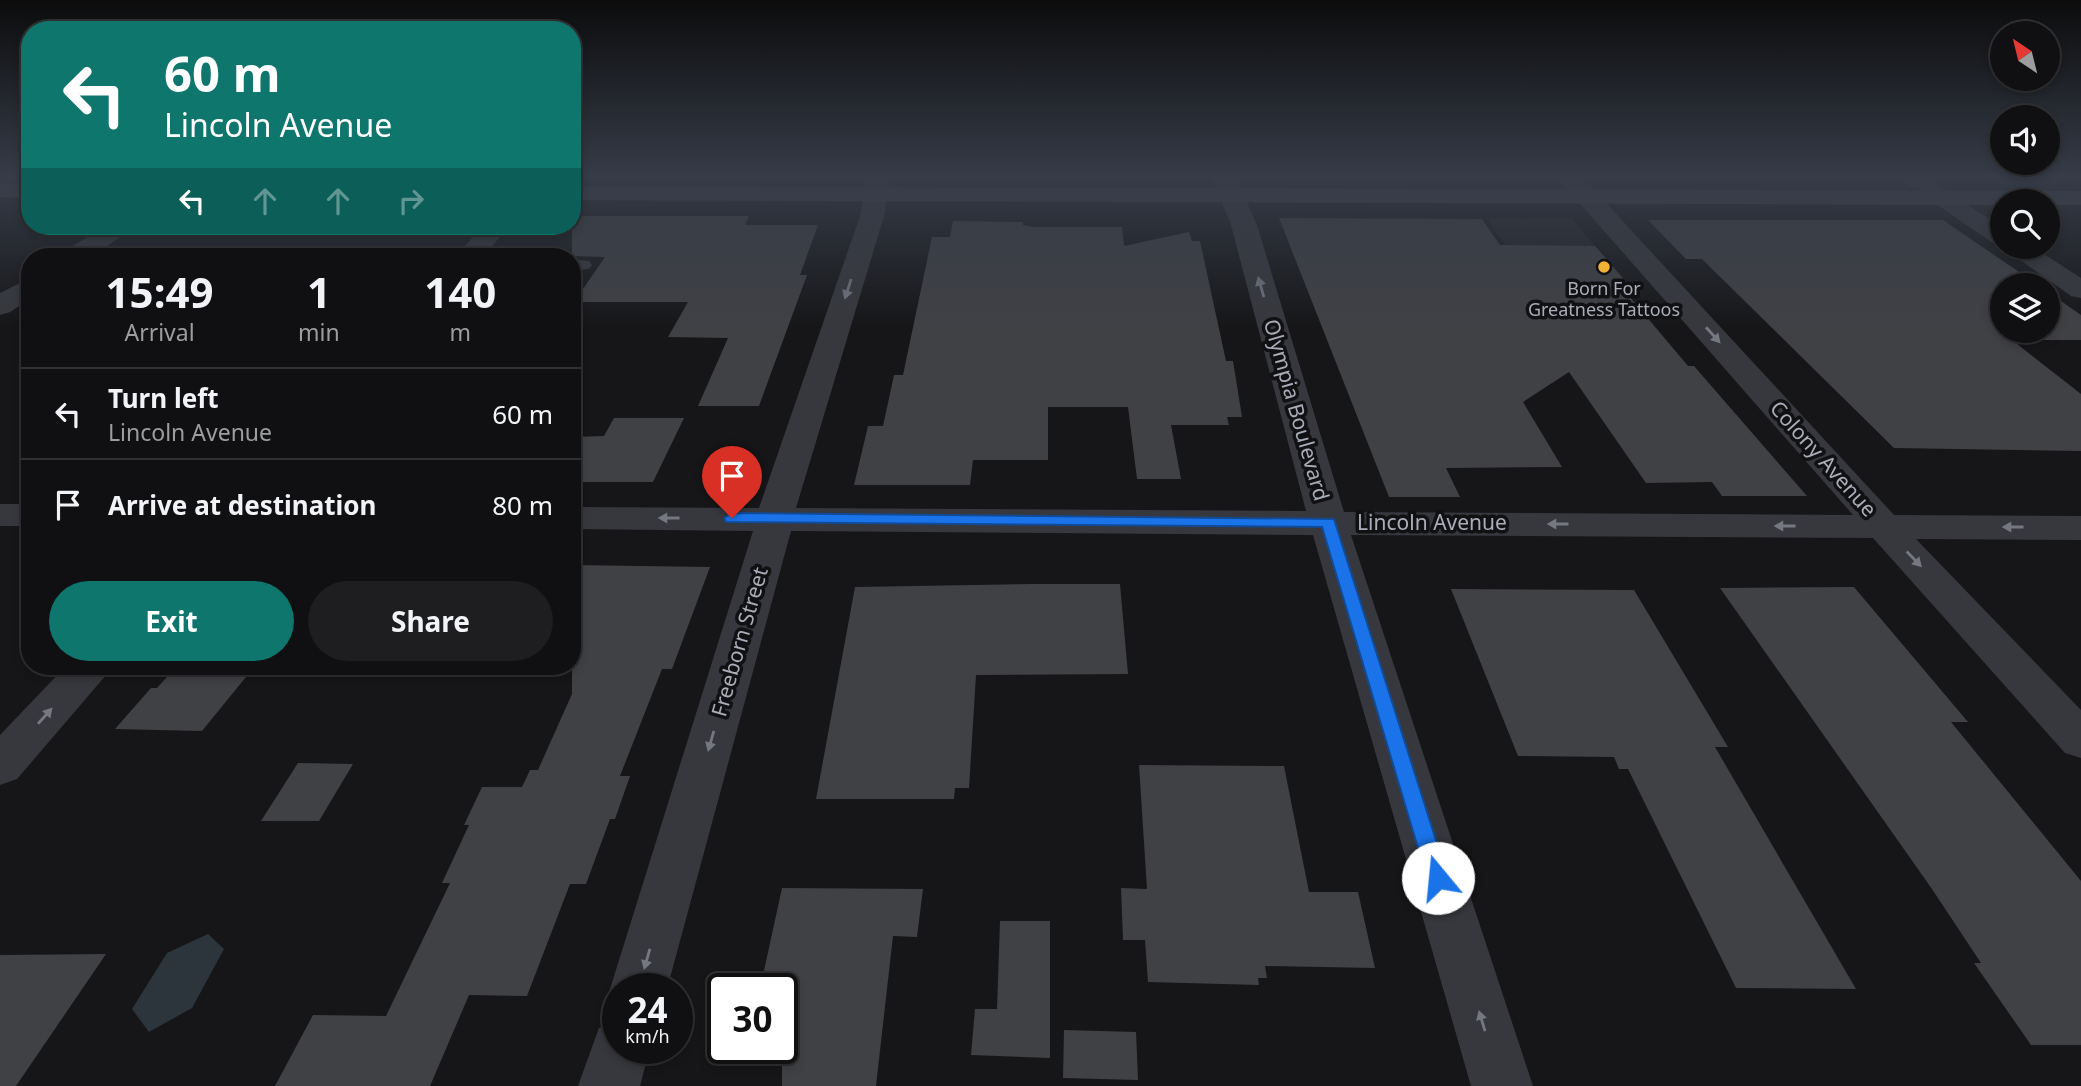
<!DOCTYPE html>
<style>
body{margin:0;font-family:"Noto Sans",sans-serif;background:#1e1e20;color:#f1f3f6;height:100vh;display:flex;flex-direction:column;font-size:26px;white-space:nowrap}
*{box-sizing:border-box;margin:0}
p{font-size:23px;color:#9c9d9f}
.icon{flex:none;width:38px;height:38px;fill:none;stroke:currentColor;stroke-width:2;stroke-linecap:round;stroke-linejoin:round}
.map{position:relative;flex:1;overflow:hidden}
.panel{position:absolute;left:21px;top:248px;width:560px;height:427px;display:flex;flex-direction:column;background:#101012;border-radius:28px;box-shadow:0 4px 10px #0003,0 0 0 2px #303032}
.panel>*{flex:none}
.guide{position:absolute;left:21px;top:21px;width:560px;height:214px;border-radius:28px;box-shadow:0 4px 10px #0003,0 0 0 2px #303032;background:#0f766e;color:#fff;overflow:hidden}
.needle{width:46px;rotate:325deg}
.fabs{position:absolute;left:1990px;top:21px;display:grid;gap:14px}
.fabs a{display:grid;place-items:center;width:70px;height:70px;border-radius:50%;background:#101012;box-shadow:0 4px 10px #0003,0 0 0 2px #303032;font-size:35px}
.speed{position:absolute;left:602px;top:973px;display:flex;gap:14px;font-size:35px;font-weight:700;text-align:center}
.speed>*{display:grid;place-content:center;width:91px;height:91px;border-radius:50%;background:#101012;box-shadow:0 4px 10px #0003,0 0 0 2px #303032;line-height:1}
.speed small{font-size:18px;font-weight:400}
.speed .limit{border:4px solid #111;border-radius:10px;background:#fff;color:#111}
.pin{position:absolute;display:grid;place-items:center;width:60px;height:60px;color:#fff;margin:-72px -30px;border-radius:50% 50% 50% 0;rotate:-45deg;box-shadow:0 0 7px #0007}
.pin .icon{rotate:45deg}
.me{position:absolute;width:77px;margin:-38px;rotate:343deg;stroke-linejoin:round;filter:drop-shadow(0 0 5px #0008)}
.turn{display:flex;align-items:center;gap:24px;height:147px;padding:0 28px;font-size:32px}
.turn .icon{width:91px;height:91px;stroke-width:2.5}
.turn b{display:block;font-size:49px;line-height:60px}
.lanes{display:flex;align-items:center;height:66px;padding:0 28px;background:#0003;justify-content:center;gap:35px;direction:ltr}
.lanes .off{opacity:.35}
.eta{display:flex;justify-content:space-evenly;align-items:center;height:119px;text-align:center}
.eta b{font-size:42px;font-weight:700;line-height:49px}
.cta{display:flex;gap:14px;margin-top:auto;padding:14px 28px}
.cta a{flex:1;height:80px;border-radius:42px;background:#0f766e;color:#fff;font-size:28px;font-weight:700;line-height:80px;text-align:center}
.cta a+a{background:#1e1e20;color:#f1f3f6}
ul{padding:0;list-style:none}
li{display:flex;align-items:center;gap:21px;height:91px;padding:0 28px;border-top:2px solid #303032}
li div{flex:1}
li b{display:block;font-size:26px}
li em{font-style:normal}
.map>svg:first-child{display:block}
.built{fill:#222225}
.water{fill:#2c353c}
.building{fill:#404145}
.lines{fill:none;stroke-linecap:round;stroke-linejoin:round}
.lane{fill:#37383d;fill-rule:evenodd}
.street{fill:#37383d;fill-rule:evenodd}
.secondary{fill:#45474d;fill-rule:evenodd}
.oneway{fill:#757881}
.route{fill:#1a73e8;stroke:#114b97;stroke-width:2}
.poi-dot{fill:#f2b134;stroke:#111113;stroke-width:2.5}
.labels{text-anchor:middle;stroke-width:7;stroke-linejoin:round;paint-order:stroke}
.far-poi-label{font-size:18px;fill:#a8adb8;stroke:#111113}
.street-label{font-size:21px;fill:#a8adb8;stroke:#111113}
</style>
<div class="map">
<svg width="2081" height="1086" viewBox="0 0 2081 1086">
<rect width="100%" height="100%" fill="#161618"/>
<polygon class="built" points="1487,219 1572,219 1633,290 1537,290"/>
<polygon class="water" points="208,934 224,949 192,1008 149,1032 132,1009 167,953"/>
<g class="building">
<polygon points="572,216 749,216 745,225 818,225 800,275 807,275 759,406 698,406 728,338 668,337 688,302 574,302 605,257 572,256"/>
<polygon points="1279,218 1482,219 1500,245 1595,246 1628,284 1619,284 1688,366 1694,366 1807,496 1722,496 1712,482 1646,483 1569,372 1523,402 1562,467 1446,468 1460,497 1389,497"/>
<polygon points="1648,220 1943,220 2038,285 2002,285 2002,331 2048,331 2048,292 2081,315 2081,340 2012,340 2081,394 2081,451 1894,448 1702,259 1686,259"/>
<polygon points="953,221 1023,222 1023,225 1034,227 1122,227 1124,246 1189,232 1192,241 1200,241 1226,361 1233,361 1242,417 1227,417 1229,425 1171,425 1181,479 1137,479 1128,407 1048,407 1048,460 973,460 970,485 854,485 868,426 883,426 894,375 903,375 932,237 950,237"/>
<polygon points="614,418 684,418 653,482 572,482 572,437 604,436"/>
<polygon points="572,565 710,567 672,669 662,669 620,776 630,776 615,819 610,819 586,884 570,884 527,996 469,995 430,1086 275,1086 313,1015 386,1016 450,883 442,883 469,825 464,825 482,787 522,787 530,770 538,770 572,694"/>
<polygon points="1031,584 1120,584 1128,674 976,675 969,788 955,788 954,799 816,799 855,587"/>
<polygon points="1854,587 1968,722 1951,722 2081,881 2081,1045 2031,1045 1974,963 1981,963 1932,889 1720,588"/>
<polygon points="1451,589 1634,590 1728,747 1715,747 1856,989 1736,988 1628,769 1619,769 1614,757 1518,756"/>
<polygon points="176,667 233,667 229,672 250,672 202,731 115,729 151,688 157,688"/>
<polygon points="298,763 353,764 319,821 261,821"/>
<polygon points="1139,765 1284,766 1309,892 1358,892 1375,968 1265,966 1267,978 1258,978 1259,985 1148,982 1145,940 1123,940 1121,888 1147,889"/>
<polygon points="782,888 923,889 917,937 893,936 876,1086 782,1086 782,989 760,989"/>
<polygon points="1000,921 1050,921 1050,1058 971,1055 975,1009 997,1009"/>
<polygon points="106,954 16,1086 0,1086 0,955"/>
<polygon points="1064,1030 1136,1032 1138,1080 1063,1078"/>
</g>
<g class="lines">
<polygon class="lane" points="572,259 589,261 592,265 589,269 572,271"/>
<g class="street">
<polygon points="867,176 891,176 884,216 796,508 1306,511 1231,225 1211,176 1235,176 1257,225 1344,512 1853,515 1556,176 1581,176 1894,515 2081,516 2081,540 1916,539 2081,710 2081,758 2065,753 1873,538 1351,535 1533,1086 1471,1086 1313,535 791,531 667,989 618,989 618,1008 610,989 753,531 572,529 572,507 759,508 860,216"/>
<polygon points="1895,176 1923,176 2002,227 2002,246 1993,243"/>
<polygon points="105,226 135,226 92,257 61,257 65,251"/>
<polygon points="482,226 509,226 483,257 456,257"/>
<polygon points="2002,247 2033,247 2081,278 2081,298 2071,296"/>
<polygon points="30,278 30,299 10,312 0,315 0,293"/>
<rect x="0" y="504" width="30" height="22"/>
<polygon points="65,667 113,667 17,779 0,785 0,735"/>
<polygon points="618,1020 618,1048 650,1048 640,1086 578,1086 599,1028"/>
</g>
<g class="secondary">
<polygon points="0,183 30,184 30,198 0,197"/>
<polygon points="572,186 2081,191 2081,205 2048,205 2048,201 2002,201 2002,205 572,200"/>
</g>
</g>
<defs><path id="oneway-solid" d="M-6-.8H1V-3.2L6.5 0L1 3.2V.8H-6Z" transform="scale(1.75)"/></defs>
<g class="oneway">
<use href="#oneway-solid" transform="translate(1261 287) rotate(-106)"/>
<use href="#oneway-solid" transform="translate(848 289) rotate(108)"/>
<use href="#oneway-solid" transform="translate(1713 335) rotate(48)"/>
<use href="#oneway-solid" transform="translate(669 518) rotate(-180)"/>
<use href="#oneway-solid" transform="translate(1558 524) rotate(-180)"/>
<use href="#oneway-solid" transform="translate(1785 526) rotate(-180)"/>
<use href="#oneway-solid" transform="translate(2013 527) rotate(-180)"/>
<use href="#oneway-solid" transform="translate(1914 559) rotate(46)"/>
<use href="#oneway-solid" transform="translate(45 716) rotate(-48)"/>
<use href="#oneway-solid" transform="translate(711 741) rotate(106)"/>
<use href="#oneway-solid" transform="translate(647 959) rotate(106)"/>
<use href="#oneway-solid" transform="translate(1482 1021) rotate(-107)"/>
</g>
<linearGradient id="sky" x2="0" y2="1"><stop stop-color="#0c0c0d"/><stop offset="0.54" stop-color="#363c48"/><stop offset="1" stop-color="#363c48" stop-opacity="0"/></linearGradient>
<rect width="2081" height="328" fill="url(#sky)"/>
<polygon class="route" points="732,513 1334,519 1448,878 1445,884 1438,887 1430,884 1427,878 1322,527 726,522 724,518"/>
<circle class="poi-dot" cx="1604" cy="267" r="7"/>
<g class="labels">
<g class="far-poi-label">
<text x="1604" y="295">Born For<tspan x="1604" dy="21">Greatness Tattoos</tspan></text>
</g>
<g class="street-label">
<text transform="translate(1296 410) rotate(74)" y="7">Olympia Boulevard</text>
<text transform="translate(1823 459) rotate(48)" y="7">Colony Avenue</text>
<text x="1432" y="530">Lincoln Avenue</text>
<text transform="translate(740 642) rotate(-74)" y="7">Freeborn Street</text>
</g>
</g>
</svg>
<div class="fabs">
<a><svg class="needle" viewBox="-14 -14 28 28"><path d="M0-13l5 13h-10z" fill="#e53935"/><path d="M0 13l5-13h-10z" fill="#9c9d9f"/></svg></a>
<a><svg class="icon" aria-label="sound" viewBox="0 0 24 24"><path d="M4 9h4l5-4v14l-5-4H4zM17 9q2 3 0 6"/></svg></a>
<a><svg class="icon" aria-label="search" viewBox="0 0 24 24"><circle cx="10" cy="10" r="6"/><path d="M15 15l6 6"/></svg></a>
<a><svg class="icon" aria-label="layers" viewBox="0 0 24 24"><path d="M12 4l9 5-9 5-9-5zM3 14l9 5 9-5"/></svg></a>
</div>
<div class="speed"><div>24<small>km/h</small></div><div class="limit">30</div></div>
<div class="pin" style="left:732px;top:518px;background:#d93025"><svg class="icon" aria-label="arrive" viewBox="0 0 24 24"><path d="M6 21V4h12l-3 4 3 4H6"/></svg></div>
<svg class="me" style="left:1438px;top:878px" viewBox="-20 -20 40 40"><circle r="19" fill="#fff"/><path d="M0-13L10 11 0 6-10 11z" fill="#1a73e8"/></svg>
<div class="guide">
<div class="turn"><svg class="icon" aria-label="left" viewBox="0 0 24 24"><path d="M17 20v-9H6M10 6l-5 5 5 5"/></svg><div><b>60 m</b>Lincoln Avenue</div></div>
<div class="lanes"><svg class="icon" aria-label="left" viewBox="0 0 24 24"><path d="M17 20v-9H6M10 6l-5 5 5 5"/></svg><svg class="icon off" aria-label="ahead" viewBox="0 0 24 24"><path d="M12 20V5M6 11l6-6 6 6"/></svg><svg class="icon off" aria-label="ahead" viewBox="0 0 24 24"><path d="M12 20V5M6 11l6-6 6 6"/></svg><svg class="icon off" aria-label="right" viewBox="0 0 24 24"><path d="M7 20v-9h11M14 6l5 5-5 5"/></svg></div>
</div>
<section class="panel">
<div class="eta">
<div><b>15:49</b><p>Arrival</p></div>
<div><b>1</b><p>min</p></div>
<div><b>140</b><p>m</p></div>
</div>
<ul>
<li><svg class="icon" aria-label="left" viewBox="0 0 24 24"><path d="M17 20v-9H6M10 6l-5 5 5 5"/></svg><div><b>Turn left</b><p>Lincoln Avenue</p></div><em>60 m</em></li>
<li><svg class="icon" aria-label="arrive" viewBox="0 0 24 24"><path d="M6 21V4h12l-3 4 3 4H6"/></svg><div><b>Arrive at destination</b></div><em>80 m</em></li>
</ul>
<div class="cta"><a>Exit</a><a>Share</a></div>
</section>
</div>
